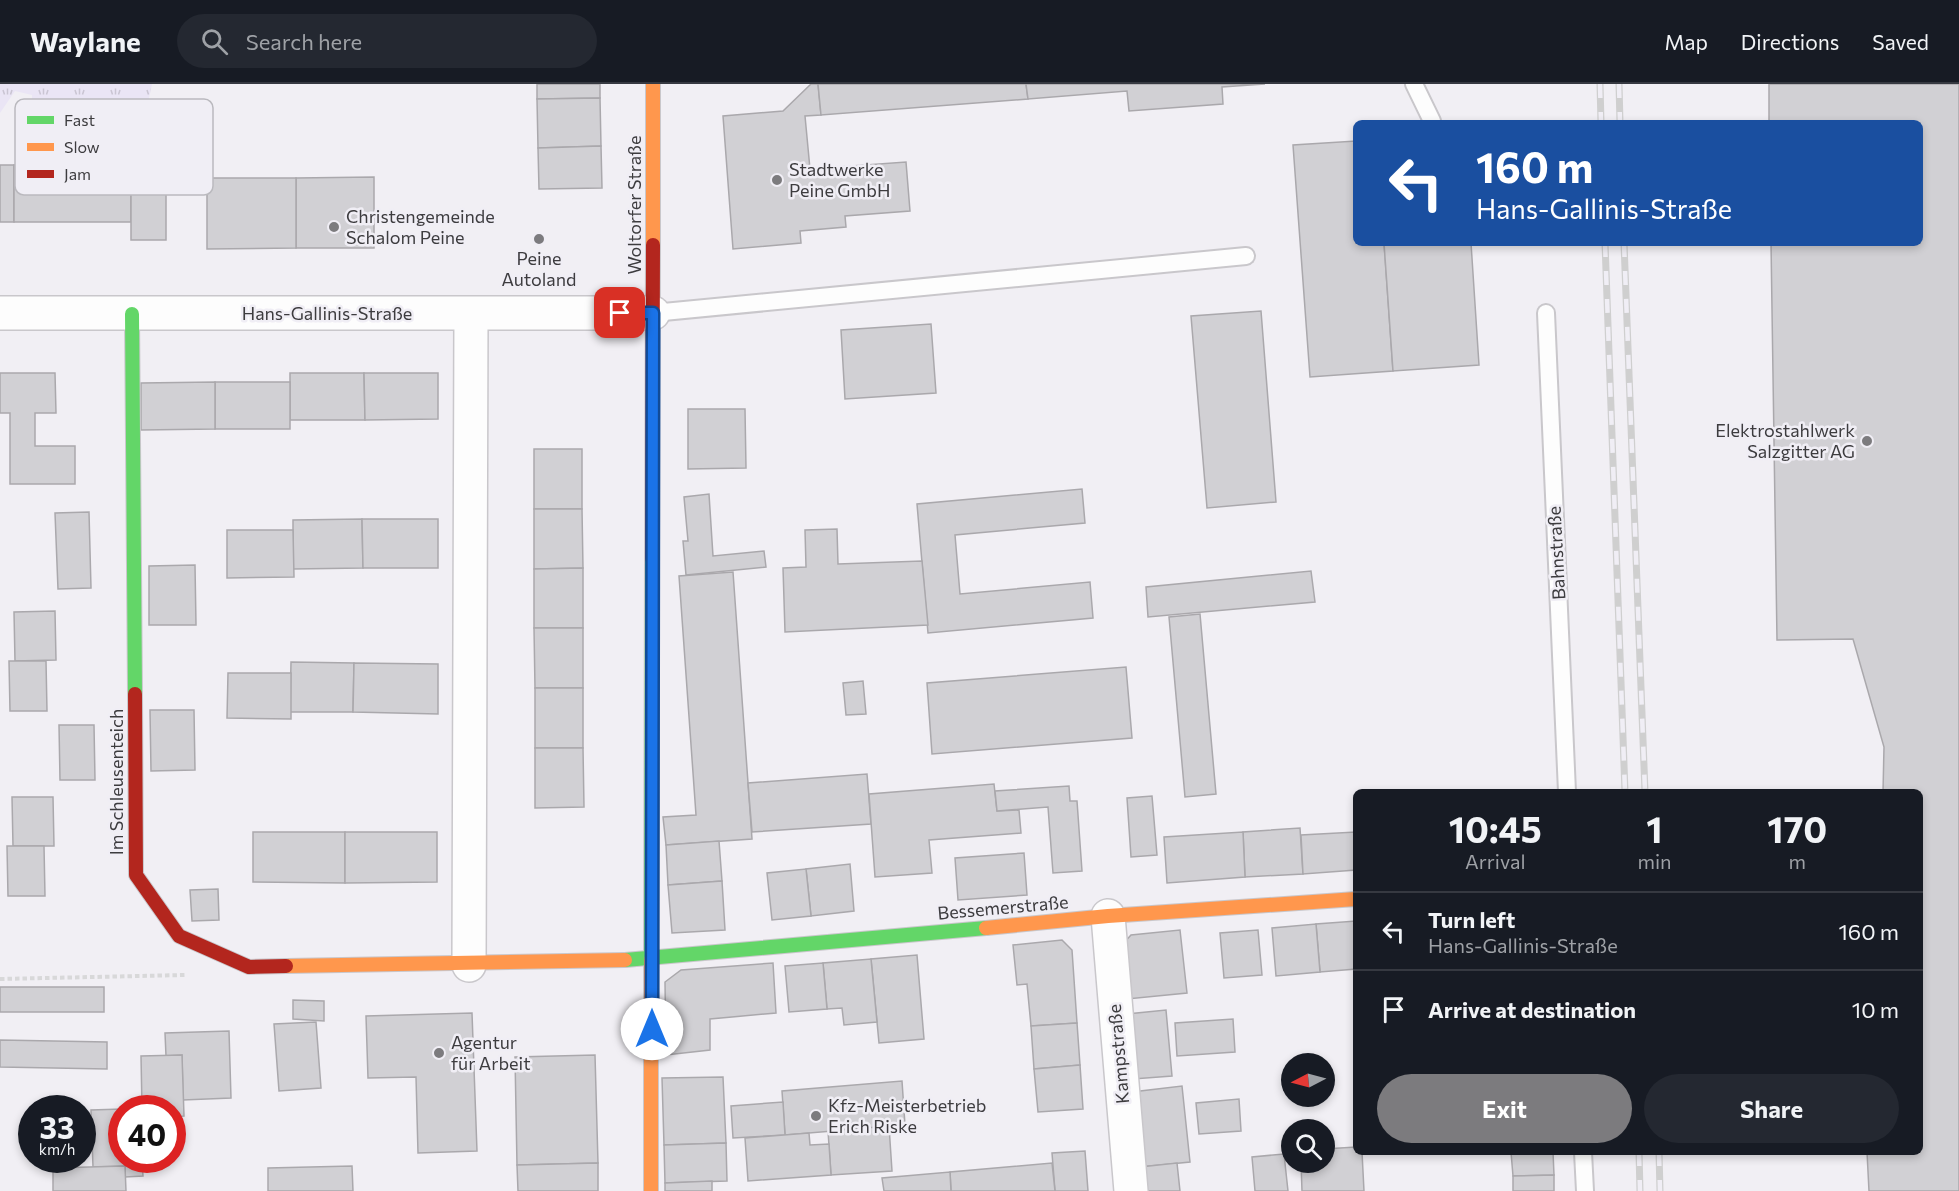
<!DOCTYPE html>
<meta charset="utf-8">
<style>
body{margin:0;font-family:Commissioner,sans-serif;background:#242831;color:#f1f3f6;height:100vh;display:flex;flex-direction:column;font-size:22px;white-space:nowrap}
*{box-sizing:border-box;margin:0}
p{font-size:20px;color:#9ea1a6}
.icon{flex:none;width:33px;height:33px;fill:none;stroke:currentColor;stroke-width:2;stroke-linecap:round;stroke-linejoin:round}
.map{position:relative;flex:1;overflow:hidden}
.sheet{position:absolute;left:1353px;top:705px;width:570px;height:366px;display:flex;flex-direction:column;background:#171b24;border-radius:9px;box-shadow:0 3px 9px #0003}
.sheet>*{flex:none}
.banner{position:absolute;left:1353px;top:36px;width:570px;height:126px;border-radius:9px;box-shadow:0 3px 9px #0003;background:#1a4fa0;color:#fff;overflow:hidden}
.needle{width:39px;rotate:264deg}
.buttons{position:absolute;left:1281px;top:969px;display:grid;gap:12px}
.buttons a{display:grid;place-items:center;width:54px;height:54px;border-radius:50%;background:#171b24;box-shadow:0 3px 9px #0003;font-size:30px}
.speed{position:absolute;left:18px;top:1011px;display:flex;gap:12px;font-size:30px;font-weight:700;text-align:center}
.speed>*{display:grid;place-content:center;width:78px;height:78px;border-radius:50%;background:#171b24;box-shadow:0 3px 9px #0003;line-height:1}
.speed small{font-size:15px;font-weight:400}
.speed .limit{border:9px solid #d22;background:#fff;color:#111}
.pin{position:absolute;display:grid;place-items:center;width:51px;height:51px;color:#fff;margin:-26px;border-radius:12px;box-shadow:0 3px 9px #0006}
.me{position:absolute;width:66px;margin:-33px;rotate:0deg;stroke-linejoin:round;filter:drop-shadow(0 0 4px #0008)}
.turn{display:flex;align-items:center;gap:21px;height:126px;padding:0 24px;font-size:27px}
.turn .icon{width:78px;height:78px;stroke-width:2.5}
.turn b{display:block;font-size:42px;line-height:51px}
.eta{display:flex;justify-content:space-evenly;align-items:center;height:102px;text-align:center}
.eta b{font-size:36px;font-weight:700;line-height:42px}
.action{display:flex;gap:12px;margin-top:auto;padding:12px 24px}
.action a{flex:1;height:69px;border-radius:36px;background:#7c7b7e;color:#fff;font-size:24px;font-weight:700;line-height:69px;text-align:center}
.action a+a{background:#242831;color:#f1f3f6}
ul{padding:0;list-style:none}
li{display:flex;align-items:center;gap:18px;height:78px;padding:0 24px;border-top:2px solid #363941}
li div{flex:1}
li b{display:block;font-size:22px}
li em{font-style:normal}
header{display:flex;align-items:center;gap:36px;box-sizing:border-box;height:84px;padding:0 30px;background:#171b24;border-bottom:2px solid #363941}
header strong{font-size:28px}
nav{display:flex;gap:33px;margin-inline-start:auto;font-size:21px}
.search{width:420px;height:54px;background:#242831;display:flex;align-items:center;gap:15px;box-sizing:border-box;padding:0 21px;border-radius:33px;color:#9ea1a6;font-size:22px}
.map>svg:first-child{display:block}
.park{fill:url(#park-tufts)}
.building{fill:#d1d0d4;stroke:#aaa8ac;stroke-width:1.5}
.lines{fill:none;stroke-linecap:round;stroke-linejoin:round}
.lane-casing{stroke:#c9c7cb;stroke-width:20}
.street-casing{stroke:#c9c7cb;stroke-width:36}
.fast-casing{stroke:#c9c7cb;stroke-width:16}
.slow-casing{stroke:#c9c7cb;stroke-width:16}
.jam-casing{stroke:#c9c7cb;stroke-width:16}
.path{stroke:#d8d8d9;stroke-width:4;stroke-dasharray:4.5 3;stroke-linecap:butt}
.lane{stroke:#fdfdfd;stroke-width:16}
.street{stroke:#fdfdfd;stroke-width:33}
.fast{stroke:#63d668;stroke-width:14}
.slow{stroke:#ff974d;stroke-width:14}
.jam{stroke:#b3261e;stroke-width:14}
.rail-casing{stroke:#cfcfcf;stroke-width:7}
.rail{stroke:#f0eef5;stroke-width:4.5;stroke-dasharray:14;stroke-linecap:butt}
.route-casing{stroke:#114b97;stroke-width:15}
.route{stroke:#1a73e8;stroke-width:10}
.poi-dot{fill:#7c7b7e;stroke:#f0eef5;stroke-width:2}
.labels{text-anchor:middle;stroke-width:5;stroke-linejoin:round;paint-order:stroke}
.poi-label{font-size:18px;fill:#3d3c3f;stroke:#f0eef5;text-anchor:start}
.street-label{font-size:18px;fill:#3d3c3f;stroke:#f0eef5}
.key{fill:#f0eef5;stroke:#bab9be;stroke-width:1.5}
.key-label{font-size:16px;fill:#3d3c3f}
</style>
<header>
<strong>Waylane</strong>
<div class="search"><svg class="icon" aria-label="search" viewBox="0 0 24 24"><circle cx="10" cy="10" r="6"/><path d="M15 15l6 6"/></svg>Search here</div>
<nav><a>Map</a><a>Directions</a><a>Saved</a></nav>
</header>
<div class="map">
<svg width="1959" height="1107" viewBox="0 0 1959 1107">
<defs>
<pattern id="park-tufts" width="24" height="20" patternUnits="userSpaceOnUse" patternTransform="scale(1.5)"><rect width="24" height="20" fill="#eae5f5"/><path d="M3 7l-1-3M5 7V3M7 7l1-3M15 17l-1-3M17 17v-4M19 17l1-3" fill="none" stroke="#cac5d3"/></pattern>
</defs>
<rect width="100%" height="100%" fill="#f1eff4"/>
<polygon class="park" points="0,0 152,0 146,28 64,20 61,46 32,46 32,11 15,7 0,29"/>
<g class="building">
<polygon points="537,0 600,0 600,14 537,15"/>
<polygon points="811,0 818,0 821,31 805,32 810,85 906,78 910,127 845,132 846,143 800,147 801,159 733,165 723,32 783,27"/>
<polygon points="818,0 1026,0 1028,15 821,31"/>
<polygon points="1026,0 1265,0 1222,3 1223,20 1129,27 1127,7 1028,15"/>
<polygon points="1769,0 1959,0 1959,1107 1869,1107 1867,1068 1920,1068 1920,708 1883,708 1884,663 1853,555 1777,556 1771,159 1920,159 1920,39 1769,39"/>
<polygon points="600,14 601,62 538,64 537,15"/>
<polygon points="1356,57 1356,159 1384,159 1393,287 1310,293 1293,61"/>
<polygon points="601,62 602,104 539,105 538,64"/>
<rect x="0" y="81" width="14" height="57"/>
<rect x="14" y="81" width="117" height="57"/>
<rect x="131" y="81" width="35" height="75"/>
<polygon points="374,93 374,164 296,164 296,94"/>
<polygon points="207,94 296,94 296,164 207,165"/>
<polygon points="1384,159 1471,159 1479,281 1393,287"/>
<polygon points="1261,227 1276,418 1207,424 1191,232"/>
<polygon points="931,240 936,309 845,315 841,246"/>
<polygon points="0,289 55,289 56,329 35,329 35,362 75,362 75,400 10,400 10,329 0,329"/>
<polygon points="290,289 364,289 365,336 290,336"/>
<polygon points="364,289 438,289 438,335 365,336"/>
<rect x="215" y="298" width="75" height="47"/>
<polygon points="215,298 215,345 141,346 141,299"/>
<polygon points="688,325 745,325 746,384 688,385"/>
<rect x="534" y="365" width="48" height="60"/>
<polygon points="1082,405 1085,439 955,451 960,510 1090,498 1093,534 928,549 917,420"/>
<polygon points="709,410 713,472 764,467 766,483 686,491 683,457 688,457 684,413"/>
<polygon points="534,425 582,425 583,484 534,485"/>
<polygon points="89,428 91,504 58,505 55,429"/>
<polygon points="362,435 363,484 293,485 293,436"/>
<polygon points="362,435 438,435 438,484 363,484"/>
<polygon points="837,445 838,480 922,477 928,541 785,548 783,484 806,483 805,446"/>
<polygon points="227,446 293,446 294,493 227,494"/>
<polygon points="195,481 196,541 149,541 149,482"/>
<polygon points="583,484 583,544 534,544 534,485"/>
<polygon points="1311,487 1315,518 1148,533 1146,503"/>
<polygon points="733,488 752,755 666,761 663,733 696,731 679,492"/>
<polygon points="55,527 56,576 15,577 14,528"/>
<polygon points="1200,530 1216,710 1185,713 1169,533"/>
<polygon points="534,544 583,544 583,604 535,604"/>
<polygon points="9,577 46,577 47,627 10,627"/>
<polygon points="291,578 354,579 353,628 290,628"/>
<polygon points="354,579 438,580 438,630 353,628"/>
<polygon points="1126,583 1132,654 932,670 927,599"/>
<polygon points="228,589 291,589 291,635 227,634"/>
<polygon points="863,597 866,630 846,631 843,599"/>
<rect x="535" y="604" width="48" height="60"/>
<polygon points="150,626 194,626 195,686 151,687"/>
<polygon points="59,641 94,641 95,696 60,696"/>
<polygon points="535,664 583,664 584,723 535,724"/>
<polygon points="867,690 871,740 752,748 748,699"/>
<polygon points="994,700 997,727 1019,726 1021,749 929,756 932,789 875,793 869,710"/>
<polygon points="1069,702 1070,717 1077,717 1082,787 1053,789 1048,723 997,727 995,707"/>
<polygon points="1152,712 1157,771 1131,773 1127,714"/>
<polygon points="12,713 53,713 54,762 13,762"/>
<polygon points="1300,744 1303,790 1245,793 1243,748"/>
<polygon points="253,748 345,748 345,799 253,798"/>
<polygon points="345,748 437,748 437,798 345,799"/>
<polygon points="1243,748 1245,793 1167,799 1164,753"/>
<polygon points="1356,748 1356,786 1303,790 1301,751"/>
<polygon points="719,757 722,797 668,801 666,761"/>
<polygon points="7,762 44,762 45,812 8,812"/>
<polygon points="1024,769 1027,811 958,816 955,774"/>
<polygon points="850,780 854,827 811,832 806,785"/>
<polygon points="806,785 811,832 772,836 767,789"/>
<polygon points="722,797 725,846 672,849 668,801"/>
<polygon points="218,805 219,836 192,837 190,806"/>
<polygon points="1356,837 1356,885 1320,888 1316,840"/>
<polygon points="1316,840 1320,888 1276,892 1272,844"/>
<polygon points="1180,846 1187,909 1127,915 1121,862 1131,851"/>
<polygon points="1258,846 1262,891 1224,894 1220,849"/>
<polygon points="1062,856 1072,866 1077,939 1031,942 1027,900 1017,901 1013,861"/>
<polygon points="917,871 924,955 879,959 871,875"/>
<polygon points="871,875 877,938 844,941 842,924 827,925 823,879"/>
<polygon points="773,879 776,929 710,935 710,966 666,971 665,898 681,886"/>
<polygon points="823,879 827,925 789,928 785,882"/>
<rect x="0" y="903" width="104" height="25"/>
<polygon points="293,916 324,917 324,937 293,935"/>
<polygon points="1166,926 1172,992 1133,995 1127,930"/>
<polygon points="472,929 477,1067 418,1069 416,993 368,994 366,932"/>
<polygon points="1233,935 1235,968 1177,972 1175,939"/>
<polygon points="316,938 321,1004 279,1007 274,940"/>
<polygon points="1077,939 1080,981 1034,985 1031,942"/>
<polygon points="229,947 231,1014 183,1016 182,971 166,972 165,949"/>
<polygon points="0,956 107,958 107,985 0,983"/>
<polygon points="182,971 184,1032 172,1033 172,1024 142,1024 141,972"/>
<polygon points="595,971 598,1079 517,1081 515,973"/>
<polygon points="1080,981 1083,1025 1038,1028 1034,985"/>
<polygon points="723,993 726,1059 664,1061 662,994"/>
<polygon points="902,997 905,1041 785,1051 782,1007"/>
<polygon points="1182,1002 1190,1078 1140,1083 1132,1008"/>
<polygon points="1239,1015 1241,1047 1199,1050 1196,1019"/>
<polygon points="783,1018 785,1051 733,1054 731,1022"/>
<polygon points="122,1025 122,1076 142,1076 143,1092 125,1093 125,1082 93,1083 91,1026"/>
<polygon points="889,1042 892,1087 831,1091 828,1047"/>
<polygon points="809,1049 810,1061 829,1060 831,1091 748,1097 745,1054"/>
<polygon points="726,1059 727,1097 665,1099 664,1061"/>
<polygon points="1356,1063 1356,1068 1362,1068 1364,1107 1302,1107 1301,1078 1324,1078 1324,1065"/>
<polygon points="1085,1067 1088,1107 1055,1107 1052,1069"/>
<polygon points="1511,1068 1553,1068 1554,1091 1513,1092"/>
<polygon points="1284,1070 1288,1107 1255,1107 1252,1073"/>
<polygon points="598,1079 598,1107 518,1107 517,1081"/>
<polygon points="1052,1079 1055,1107 951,1107 950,1088"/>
<polygon points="1177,1079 1180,1107 1143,1107 1140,1083"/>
<polygon points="125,1082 126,1107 53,1107 53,1084"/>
<polygon points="352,1082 353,1107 268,1107 268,1084"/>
<polygon points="950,1088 951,1107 884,1107 882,1094"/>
<polygon points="1554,1091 1554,1107 1513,1107 1513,1092"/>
<polygon points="712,1097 712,1107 665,1107 665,1099"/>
</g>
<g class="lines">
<g class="lane-casing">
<g id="lane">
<polyline points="1414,0 1432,37"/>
<polyline points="653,229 1246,172"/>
<polyline points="1546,229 1567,708"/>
<polyline points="1583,1068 1585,1107"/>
</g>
</g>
<g class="street-casing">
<g id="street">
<polyline points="0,229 653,229"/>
<polyline points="1108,832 1131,1107"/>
<polyline points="469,881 471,230"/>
</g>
</g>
<g class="fast-casing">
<g id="fast">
<polyline points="132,230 135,610"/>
<polyline points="625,876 986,844"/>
<polyline points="651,876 652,474"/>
</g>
</g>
<g class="slow-casing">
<g id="slow">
<polyline points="653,161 653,0"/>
<polyline points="986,844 1108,832 1356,815"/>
<polyline points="286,882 625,876"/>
<polyline points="651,1107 651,876"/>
</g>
</g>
<g class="jam-casing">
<g id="jam">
<polyline points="652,474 653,161"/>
<polyline points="135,610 136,791 179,852 249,883 286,882"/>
</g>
</g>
<polyline class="path" points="0,895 185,891"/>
<use href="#lane" class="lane"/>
<use href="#street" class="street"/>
<use href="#fast" class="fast"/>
<use href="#slow" class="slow"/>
<use href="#jam" class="jam"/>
<g class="rail-casing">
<g id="rail">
<polyline points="1600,0 1601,39"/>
<polyline points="1619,0 1620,39"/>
<polyline points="1605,159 1625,708"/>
<polyline points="1624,159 1645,708"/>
<polyline points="1639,1068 1640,1107"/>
<polyline points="1659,1068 1660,1107"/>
</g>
</g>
<use href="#rail" class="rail"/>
</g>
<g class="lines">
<g class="route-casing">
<polyline id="route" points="620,229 653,229 652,945"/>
</g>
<use href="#route" class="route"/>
</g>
<g class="poi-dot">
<circle cx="777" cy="96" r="6"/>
<circle cx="334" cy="143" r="6"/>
<circle cx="539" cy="155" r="6"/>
<circle cx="1867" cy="357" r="6"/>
<circle cx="439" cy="969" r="6"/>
<circle cx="816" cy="1032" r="6"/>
</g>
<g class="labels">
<g class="poi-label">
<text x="789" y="92">Stadtwerke<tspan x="789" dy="21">Peine GmbH</tspan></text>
<text x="346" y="139">Christengemeinde<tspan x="346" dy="21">Schalom Peine</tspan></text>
<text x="539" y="181" text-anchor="middle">Peine<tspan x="539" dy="21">Autoland</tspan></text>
<text x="1855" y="353" text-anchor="end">Elektrostahlwerk<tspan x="1855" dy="21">Salzgitter AG</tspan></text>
<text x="451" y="965">Agentur<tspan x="451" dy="21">für Arbeit</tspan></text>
<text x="828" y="1028">Kfz-Meisterbetrieb<tspan x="828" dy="21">Erich Riske</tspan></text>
</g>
<g class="street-label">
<text transform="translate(635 121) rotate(-90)" y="6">Woltorfer Straße</text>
<text x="327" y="236">Hans-Gallinis-Straße</text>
<text transform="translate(1557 469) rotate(-93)" y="6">Bahnstraße</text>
<text transform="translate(117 698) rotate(-90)" y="6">Im Schleusenteich</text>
<text transform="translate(1003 824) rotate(-5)" y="6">Bessemerstraße</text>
<text transform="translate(1119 970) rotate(-95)" y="6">Kampstraße</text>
</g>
</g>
<rect x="15" y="15" width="198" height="96" rx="9" class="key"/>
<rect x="27" y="32" width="27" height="8" fill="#63d668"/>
<rect x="27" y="59" width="27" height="8" fill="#ff974d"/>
<rect x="27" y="86" width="27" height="8" fill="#b3261e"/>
<g class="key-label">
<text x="64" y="42">Fast</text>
<text x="64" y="69">Slow</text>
<text x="64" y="96">Jam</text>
</g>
</svg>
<div class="buttons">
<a><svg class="needle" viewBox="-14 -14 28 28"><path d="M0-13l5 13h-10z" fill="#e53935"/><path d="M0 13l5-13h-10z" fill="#9ea1a6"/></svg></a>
<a><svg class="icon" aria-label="search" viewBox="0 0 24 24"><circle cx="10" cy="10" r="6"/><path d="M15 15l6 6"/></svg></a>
</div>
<div class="speed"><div>33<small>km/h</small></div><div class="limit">40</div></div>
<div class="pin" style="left:620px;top:229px;background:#d93025"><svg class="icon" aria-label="arrive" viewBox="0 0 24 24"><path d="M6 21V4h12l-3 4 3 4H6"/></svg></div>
<svg class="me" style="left:652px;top:945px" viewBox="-20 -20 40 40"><circle r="19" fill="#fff"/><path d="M0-13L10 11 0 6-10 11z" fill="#1a73e8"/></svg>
<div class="banner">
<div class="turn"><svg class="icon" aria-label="left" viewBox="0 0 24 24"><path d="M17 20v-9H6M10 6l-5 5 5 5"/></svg><div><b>160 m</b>Hans-Gallinis-Straße</div></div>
</div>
<section class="sheet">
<div class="eta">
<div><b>10:45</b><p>Arrival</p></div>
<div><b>1</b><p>min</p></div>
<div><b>170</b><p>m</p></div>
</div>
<ul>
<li><svg class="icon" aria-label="left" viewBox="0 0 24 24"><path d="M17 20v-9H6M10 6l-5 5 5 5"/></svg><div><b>Turn left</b><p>Hans-Gallinis-Straße</p></div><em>160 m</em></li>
<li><svg class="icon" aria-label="arrive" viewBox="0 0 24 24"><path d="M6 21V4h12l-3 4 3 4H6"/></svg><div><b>Arrive at destination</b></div><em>10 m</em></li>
</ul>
<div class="action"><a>Exit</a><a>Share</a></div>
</section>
</div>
